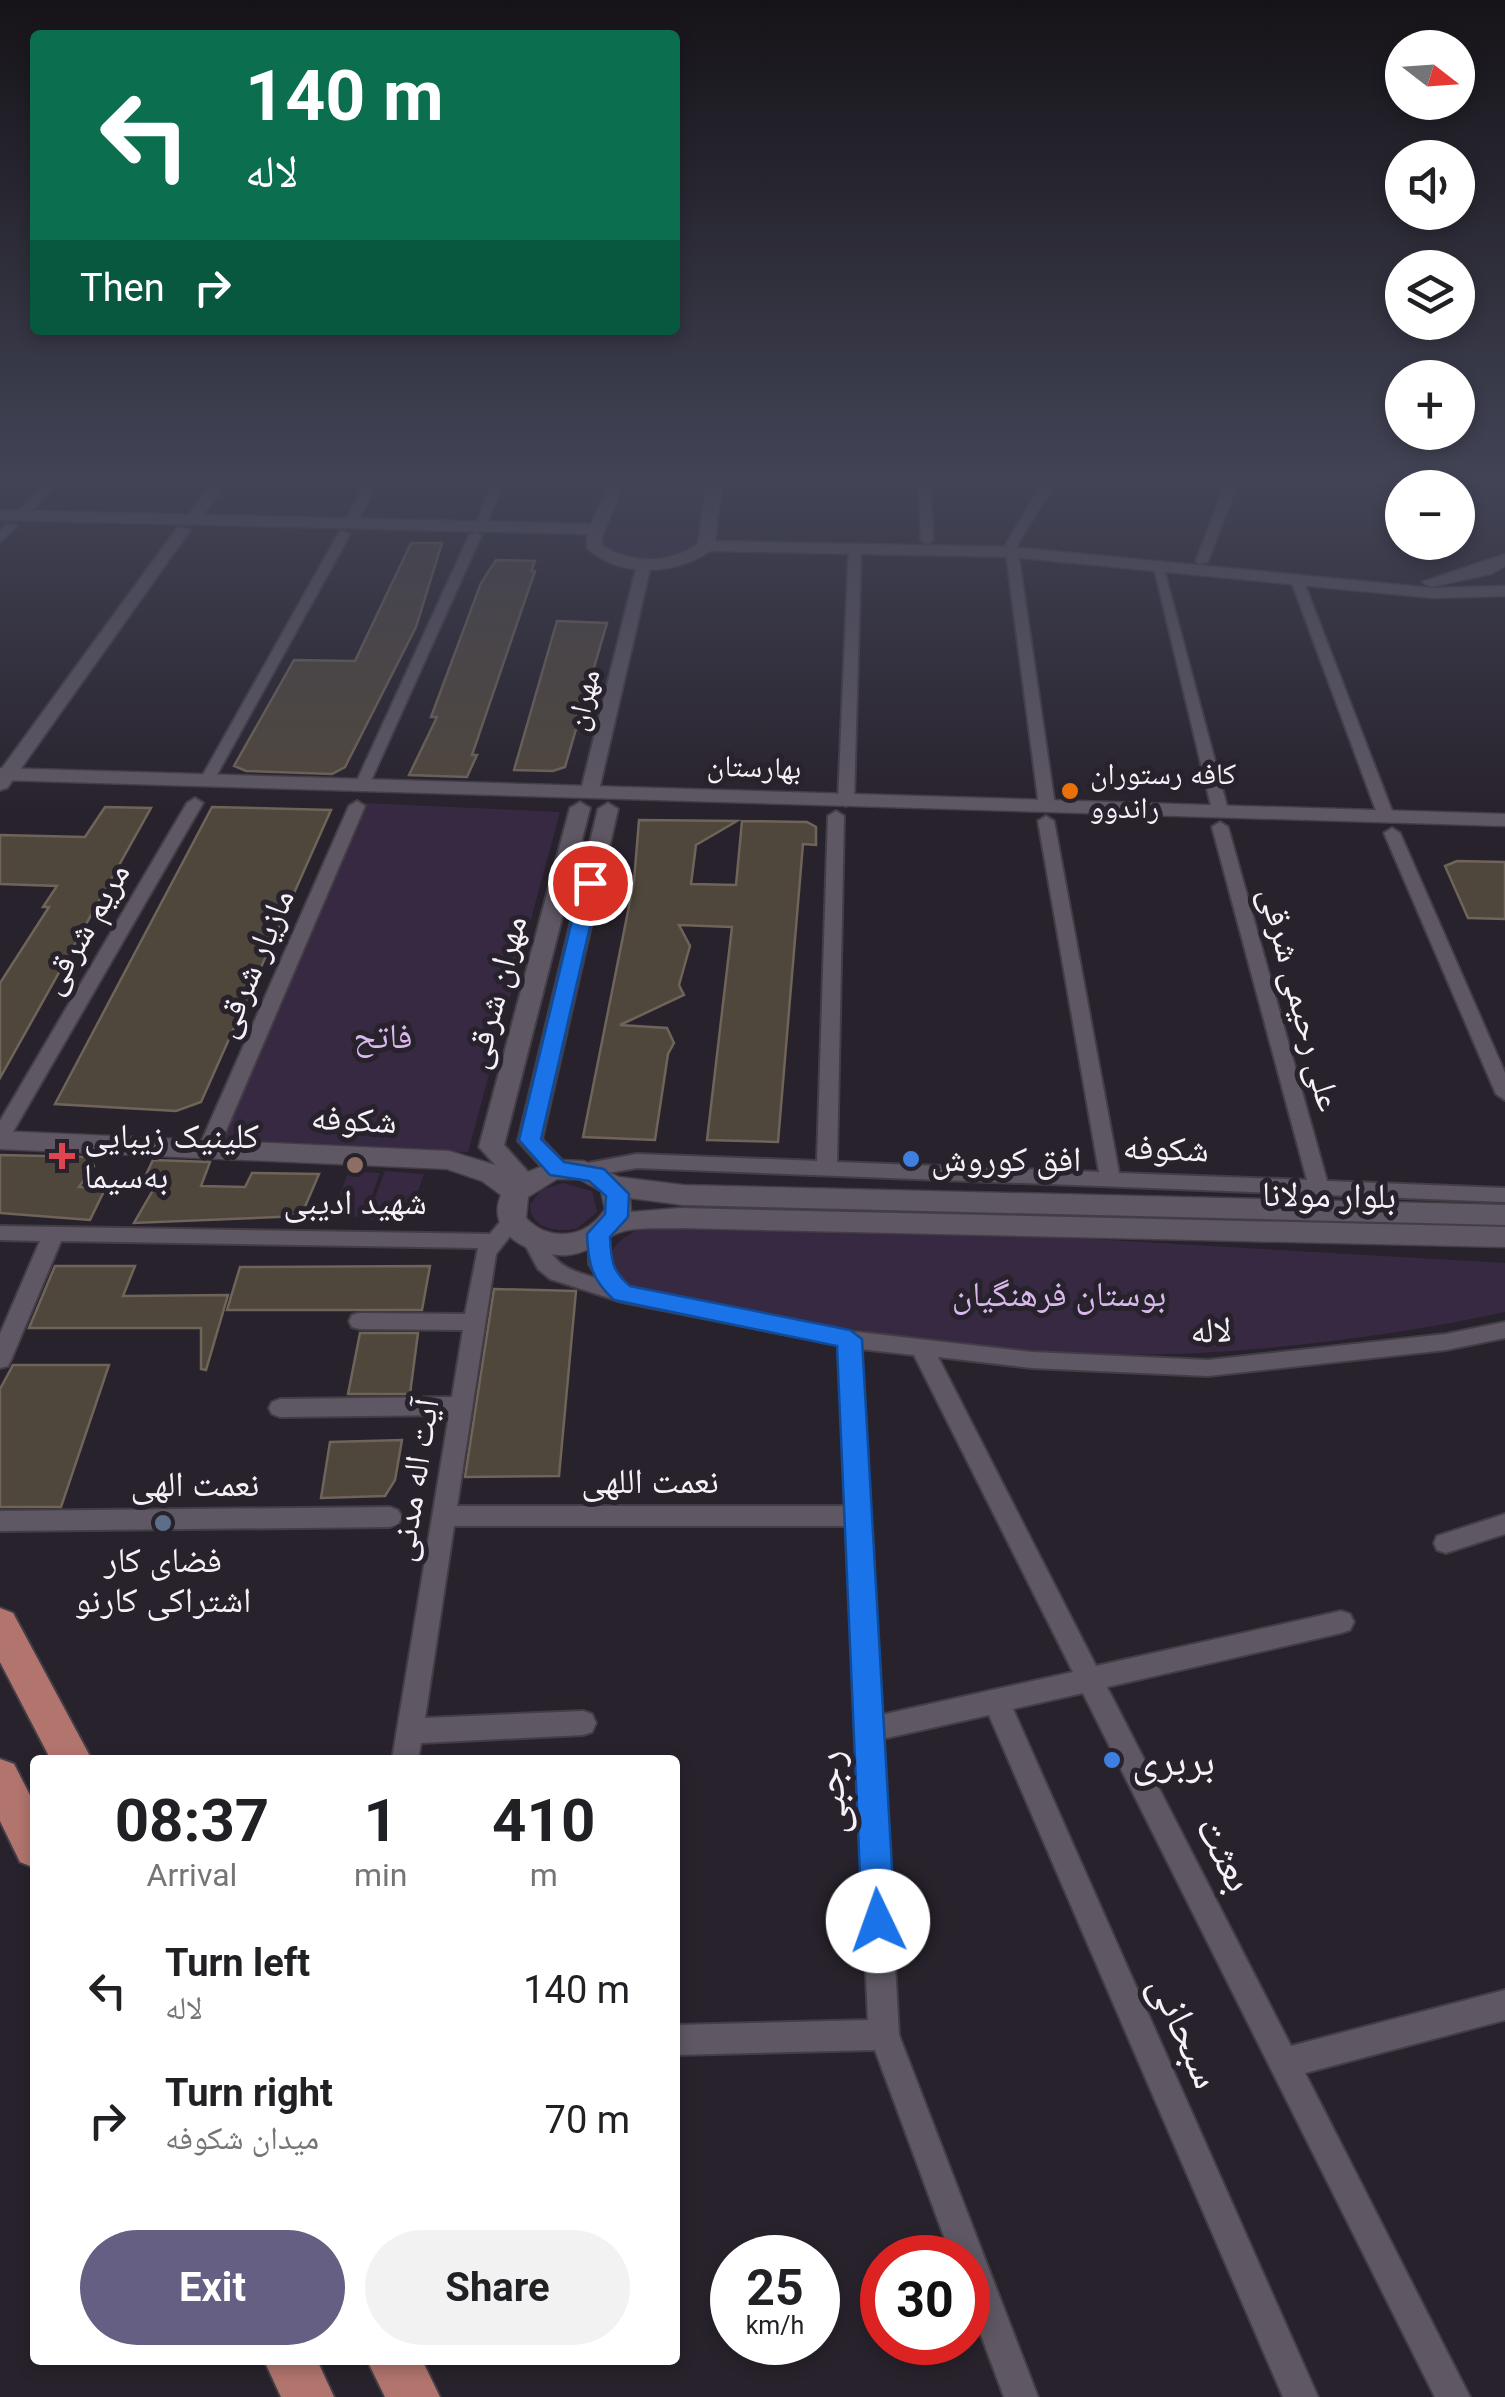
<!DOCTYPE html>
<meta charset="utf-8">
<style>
body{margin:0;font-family:Roboto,"Noto Naskh Arabic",sans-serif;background:#f2f2f2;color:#202124;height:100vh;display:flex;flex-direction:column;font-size:38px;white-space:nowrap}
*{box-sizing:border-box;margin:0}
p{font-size:32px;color:#757577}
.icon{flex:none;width:55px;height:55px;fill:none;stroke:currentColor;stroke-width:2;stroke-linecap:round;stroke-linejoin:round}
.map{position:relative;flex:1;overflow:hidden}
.panel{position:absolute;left:30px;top:1755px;width:650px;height:610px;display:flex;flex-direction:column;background:#fff;border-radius:10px;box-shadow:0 5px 15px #0003}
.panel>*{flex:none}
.banner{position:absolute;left:30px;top:30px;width:650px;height:305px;border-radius:10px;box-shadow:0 5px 15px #0003;background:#0b6e4f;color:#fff;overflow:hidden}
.needle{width:65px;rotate:107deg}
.buttons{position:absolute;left:1385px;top:30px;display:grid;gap:20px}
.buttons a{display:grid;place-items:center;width:90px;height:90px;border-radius:50%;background:#fff;box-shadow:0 5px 15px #0003;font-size:50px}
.speed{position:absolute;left:710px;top:2235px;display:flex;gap:20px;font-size:50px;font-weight:700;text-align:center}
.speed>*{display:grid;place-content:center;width:130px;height:130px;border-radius:50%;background:#fff;box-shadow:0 5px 15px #0003;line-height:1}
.speed small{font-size:25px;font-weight:400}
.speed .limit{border:15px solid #d22;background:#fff;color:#111}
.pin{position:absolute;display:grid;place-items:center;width:85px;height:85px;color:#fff;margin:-42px;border:5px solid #fff;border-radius:50%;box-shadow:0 2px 10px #0007}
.me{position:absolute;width:110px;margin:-55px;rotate:357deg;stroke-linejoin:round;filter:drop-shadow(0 0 8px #0008)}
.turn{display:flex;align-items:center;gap:35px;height:210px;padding:0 50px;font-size:45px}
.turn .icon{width:130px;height:130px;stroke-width:2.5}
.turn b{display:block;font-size:70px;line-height:85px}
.then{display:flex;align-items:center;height:95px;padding:0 50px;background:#0003;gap:20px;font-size:38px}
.eta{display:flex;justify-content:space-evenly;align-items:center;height:170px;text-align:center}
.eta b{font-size:60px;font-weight:700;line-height:70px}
.action{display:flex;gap:20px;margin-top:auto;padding:20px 50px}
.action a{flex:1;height:115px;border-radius:60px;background:#645f83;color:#fff;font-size:40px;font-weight:700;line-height:115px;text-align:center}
.action a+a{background:#f2f2f2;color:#202124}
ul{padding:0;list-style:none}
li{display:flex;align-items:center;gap:30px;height:130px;padding:0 50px}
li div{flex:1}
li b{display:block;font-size:38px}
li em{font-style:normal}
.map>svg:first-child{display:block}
.green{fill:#382942}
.building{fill:#50473c;stroke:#6e6459;stroke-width:2.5}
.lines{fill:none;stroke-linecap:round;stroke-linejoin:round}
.minor-casing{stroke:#433e46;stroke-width:4}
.tertiary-casing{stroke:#433e46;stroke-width:4}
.secondary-casing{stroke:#433e46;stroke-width:3}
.primary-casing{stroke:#433e46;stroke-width:4}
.minor{fill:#5f5864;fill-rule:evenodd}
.tertiary{fill:#5f5864;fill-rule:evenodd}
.secondary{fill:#5f5864;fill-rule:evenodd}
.primary{fill:#b2756e;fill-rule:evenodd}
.route{fill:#1a73e8;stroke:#114b97;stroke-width:2.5}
.food-dot{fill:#e8710a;stroke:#28222c;stroke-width:4}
.health-dot{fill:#e0444e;stroke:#28222c;stroke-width:4}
.shop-dot{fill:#3f7fe0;stroke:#28222c;stroke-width:4}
.education-dot{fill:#8d6e63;stroke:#28222c;stroke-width:4}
.service-dot{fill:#5c6f8a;stroke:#28222c;stroke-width:4}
.labels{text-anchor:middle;stroke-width:10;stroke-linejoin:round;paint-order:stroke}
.far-street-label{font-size:30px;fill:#f6f1f9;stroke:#28222c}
.far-poi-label{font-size:30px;fill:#f6f1f9;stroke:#28222c;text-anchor:start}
.street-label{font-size:35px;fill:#f6f1f9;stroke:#28222c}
.park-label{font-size:35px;fill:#d9b8ef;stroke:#28222c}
.poi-label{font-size:35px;fill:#f6f1f9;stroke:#28222c;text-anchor:start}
.near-poi-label{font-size:42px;fill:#f6f1f9;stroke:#28222c;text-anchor:start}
.near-street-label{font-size:42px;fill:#f6f1f9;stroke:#28222c}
</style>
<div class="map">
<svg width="1505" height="2397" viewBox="0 0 1505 2397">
<rect width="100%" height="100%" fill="#28222c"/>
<g class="green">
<path d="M628,477H707C705,495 708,524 701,541C688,571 626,559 604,549L601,532Z"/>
<polygon points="364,803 560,812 468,1152 214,1144"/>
<polygon points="349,1171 380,1173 364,1217 332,1215"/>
<polygon points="385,1171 424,1174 407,1222 367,1219"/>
<path d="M563,1183L592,1191L597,1212L576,1229C555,1232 531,1229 530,1205L541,1190Z"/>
<path d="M643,1227L1055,1237L1505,1263V1312C1404,1334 1300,1347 1197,1353C1011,1363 820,1324 639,1291L607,1268C611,1244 622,1238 643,1227Z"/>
</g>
<g class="building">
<polygon points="411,543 442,543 416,627 345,767 332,774 246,771 234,766 294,660 355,661"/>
<polygon points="496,560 535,561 531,571 535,571 472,755 477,755 467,777 409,775 437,717 431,717 481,583"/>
<polygon points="557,621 607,623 565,767 553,771 514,770"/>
<polygon points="105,807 151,808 0,1078 0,983 49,907 43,907 57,886 0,884 0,835 85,837"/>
<polygon points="212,807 331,810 201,1102 176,1111 55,1104"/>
<polygon points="639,820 737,821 696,845 691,884 736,885 742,821 807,822 816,827 816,845 803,844 778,1142 707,1140 732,927 679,925 690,946 679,985 684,995 620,1025 667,1028 674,1043 668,1054 655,1140 583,1137 634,881"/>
<polygon points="1457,861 1505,862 1505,919 1468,918 1445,866"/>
<polygon points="0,1155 90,1157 94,1166 79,1187 105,1189 90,1220 0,1213"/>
<polygon points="153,1160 210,1162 201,1186 245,1187 252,1173 319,1174 301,1216 134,1223 157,1183 142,1183"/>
<polygon points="55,1266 135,1266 123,1296 228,1295 206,1370 201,1369 201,1328 29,1328"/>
<polygon points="430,1266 422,1310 227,1310 240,1267"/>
<polygon points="494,1289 576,1291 559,1476 465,1477"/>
<polygon points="360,1333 418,1333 410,1394 348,1394"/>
<polygon points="13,1365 109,1365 61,1507 0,1507 0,1389"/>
<polygon points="402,1440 395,1480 385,1496 321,1498 330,1442"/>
</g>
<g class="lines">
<g class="minor-casing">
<g id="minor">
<polygon points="50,477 62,477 25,518 17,518 17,514"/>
<polygon points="368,477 380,477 356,524 346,526 344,524"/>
<polygon points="494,477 506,477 485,527 475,529"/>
<polygon points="918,477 930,477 933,540 927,544 921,540"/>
<polygon points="1046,477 1058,477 1016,547 1008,547 1006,544"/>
<polygon points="1228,477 1240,477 1208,561 1198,564 1196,561"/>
<polygon points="7,524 17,526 0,542 0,531"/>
<polygon points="340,531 350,534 214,780 207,784 202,783 200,780"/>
<polygon points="475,532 481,536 369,785 362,789 357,788 355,785 469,536"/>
<polygon points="855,543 861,547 854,801 846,806 838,801 849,547"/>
<polygon points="1012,548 1018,552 1055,806 1047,811 1039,806 1006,552"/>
<polygon points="1153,563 1163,566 1228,810 1225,813 1215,813 1212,810"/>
<polygon points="1297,576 1303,580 1394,816 1391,819 1381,819 1378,816 1291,580"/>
<polygon points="195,798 203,803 10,1137 0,1143 0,1121 187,803"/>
<polygon points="357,801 365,806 219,1147 216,1152 202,1152 199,1147 349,806"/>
<polygon points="836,811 844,816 837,1162 1099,1172 1038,821 1046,816 1054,821 1119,1173 1307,1180 1212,827 1220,822 1228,827 1327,1181 1505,1188 1505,1202 637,1168 584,1177 577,1175 574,1170 577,1165 637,1154 817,1161 828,816"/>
<polygon points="1392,828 1400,833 1505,1073 1505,1100 1496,1094 1384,833"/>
<path d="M512,1214L522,1221L496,1254L457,1506H846L838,1345L622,1302L550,1279L538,1269L522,1239L532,1232L539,1234C558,1267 563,1268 599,1279L589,1264V1234L599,1227L606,1229L609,1234V1263L628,1287L849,1331L1032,1352L1208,1360L1446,1334L1505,1322V1338L1446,1350L1208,1376L1032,1368L938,1357L1096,1666L1341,1611L1350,1614L1354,1622L1350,1630L1341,1633L1107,1687L1291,2046L1505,1990V2020L1305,2073L1470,2397H1435L1083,1693L1013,1709L1318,2397H1283L989,1715L882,1739L899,2035L1038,2397H1004L968,2300V2258H952L875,2050L675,2055V2025L868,2020L846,1526H454L425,1718L583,1711L592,1714L596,1723L592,1732L583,1735L421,1743L418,1760H392L449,1415L280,1417L272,1414L269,1408L272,1402L280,1399L452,1397L463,1330L360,1329L352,1327L349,1321L352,1315L360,1313L465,1314L478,1248L61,1241L11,1360L8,1366L0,1368V1334L40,1241L0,1240V1226L490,1234L505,1216ZM860,1349L914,1355L1073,1672L881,1715Z"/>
<polygon points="390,1507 398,1510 402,1517 398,1524 390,1527 0,1531 0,1511"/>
<polygon points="1505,1514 1505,1534 1446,1553 1437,1550 1434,1543 1437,1536"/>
</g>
</g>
<g class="tertiary-casing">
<g id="tertiary">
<polygon points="217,477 231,477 197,523 187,523 185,520"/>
<polygon points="178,527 190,530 7,788 0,790 0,771"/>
<polygon points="638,561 651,564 599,790 590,796 581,790"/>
<polygon points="580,802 590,808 504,1145 537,1182 525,1191 516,1188 479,1147 570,808"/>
<polygon points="608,803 618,809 542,1139 570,1169 558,1177 549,1175 518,1141 598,809"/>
</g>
</g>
<g class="secondary-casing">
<g id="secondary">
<path d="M611,477H627L601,539L603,546C633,564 669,564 698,544L707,477H723L715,541L1012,547L1433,588L1505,586V596L1433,598L1012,557L710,551C676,575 618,578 587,548V534L0,520V510L591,524Z"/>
<polygon points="1505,554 1505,566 1491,574 1431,587 1422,582"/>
<polygon points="0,768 1505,814 1505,826 0,780"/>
<path d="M0,1131L449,1151L502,1167L515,1177L558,1160L584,1161L619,1177L683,1185L1505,1205V1225L683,1205L630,1198L631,1212L680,1208L1505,1227V1247L680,1228C662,1229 634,1226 618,1233C600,1241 589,1253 568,1255C534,1258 484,1235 501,1195L482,1181L447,1169L0,1149ZM557,1179H579L601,1191L605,1209C588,1238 549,1243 526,1218L528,1197Z"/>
</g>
</g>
<g class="primary-casing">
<g id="primary">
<polygon points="0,1608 13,1613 92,1760 51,1760 0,1662"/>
<polygon points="0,1759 14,1764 35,1805 35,1868 20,1862 0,1821"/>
<polygon points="264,2360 317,2360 334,2397 281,2397"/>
<polygon points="367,2360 422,2360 440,2397 385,2397"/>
</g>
</g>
<use href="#minor" class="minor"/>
<use href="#tertiary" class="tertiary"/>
<use href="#secondary" class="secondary"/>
<use href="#primary" class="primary"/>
</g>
<linearGradient id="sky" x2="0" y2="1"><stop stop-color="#161318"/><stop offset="0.59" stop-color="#424456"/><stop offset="1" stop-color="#424456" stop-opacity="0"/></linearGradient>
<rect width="1505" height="813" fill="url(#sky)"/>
<path class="route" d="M590,877L600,883L541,1139L564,1162L604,1169L629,1194L628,1217L610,1237C611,1260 612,1271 630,1286L850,1330L862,1339L895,1921L890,1933L878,1937L867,1933L862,1921L837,1346L614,1300C592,1280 588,1264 587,1234L605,1214L606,1196L589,1181L550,1175L519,1140L581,883Z"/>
<circle class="food-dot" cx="1070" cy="791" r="10"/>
<path class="health-dot" d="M57 1141h10v10h10v10h-10v10h-10v-10h-10v-10h10z"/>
<g class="shop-dot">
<circle cx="911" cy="1159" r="10"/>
<circle cx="1112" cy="1760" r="10"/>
</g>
<circle class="education-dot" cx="355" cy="1165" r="10"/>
<circle class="service-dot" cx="163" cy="1523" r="10"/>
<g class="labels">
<g class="far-street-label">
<text transform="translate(583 700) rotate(-77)" y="10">مهران</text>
<text transform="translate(754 767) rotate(2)" y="10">بهارستان</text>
</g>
<g class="far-poi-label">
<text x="1090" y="784">کافه رستوران<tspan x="1090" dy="34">راندوو</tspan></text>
</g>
<g class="street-label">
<text transform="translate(84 928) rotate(-60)" y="12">مریم شرقی</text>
<text transform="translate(253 963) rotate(-67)" y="12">مازیار شرقی</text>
<text transform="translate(495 992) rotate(-75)" y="12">مهران شرقی</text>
<text transform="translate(1301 999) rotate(75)" y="12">علی رحیمی شرقی</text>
<text transform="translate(354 1119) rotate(3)" y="12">شکوفه</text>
<text transform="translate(1166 1148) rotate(2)" y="12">شکوفه</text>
<text transform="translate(1329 1195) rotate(1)" y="12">بلوار مولانا</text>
<text transform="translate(1211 1330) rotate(-2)" y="12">لاله</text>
<text transform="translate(414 1480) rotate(-81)" y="12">آیت اله مدنی</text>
<text x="650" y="1493">نعمت اللهی</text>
<text x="195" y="1496">نعمت الهی</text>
</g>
<g class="park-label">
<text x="383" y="1048">فاتح</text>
<text x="1059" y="1306">بوستان فرهنگیان</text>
</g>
<g class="poi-label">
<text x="84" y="1148">کلینیک زیبایی<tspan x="84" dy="40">به‌سیما</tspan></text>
<text x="931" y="1171">افق کوروش</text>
<text x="355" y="1214" text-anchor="middle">شهید ادیبی</text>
<text x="163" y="1572" text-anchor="middle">فضای کار<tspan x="163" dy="40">اشتراکی کارنو</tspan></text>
</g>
<g class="near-poi-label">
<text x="1132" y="1775">بربری</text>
</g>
<g class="near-street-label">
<text transform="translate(829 1793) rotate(-93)" y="15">رجبی</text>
<text transform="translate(1226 1853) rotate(63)" y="15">بعثت</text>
<text transform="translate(1187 2031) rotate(66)" y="15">سبحانی</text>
</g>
</g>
</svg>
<div class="buttons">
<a><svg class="needle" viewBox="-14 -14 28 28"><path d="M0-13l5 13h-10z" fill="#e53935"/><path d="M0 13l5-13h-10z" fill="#757577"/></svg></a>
<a><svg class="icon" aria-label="sound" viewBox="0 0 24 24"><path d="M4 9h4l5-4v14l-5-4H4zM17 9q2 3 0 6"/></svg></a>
<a><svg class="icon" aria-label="layers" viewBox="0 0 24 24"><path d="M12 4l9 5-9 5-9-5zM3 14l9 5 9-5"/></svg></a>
<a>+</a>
<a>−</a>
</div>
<div class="speed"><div>25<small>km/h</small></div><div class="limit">30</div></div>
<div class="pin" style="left:590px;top:883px;background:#d93025"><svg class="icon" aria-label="arrive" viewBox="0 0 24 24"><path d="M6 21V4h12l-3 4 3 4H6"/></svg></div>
<svg class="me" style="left:878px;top:1921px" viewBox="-20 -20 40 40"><circle r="19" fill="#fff"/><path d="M0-13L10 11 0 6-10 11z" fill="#1a73e8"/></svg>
<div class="banner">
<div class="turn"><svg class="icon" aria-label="left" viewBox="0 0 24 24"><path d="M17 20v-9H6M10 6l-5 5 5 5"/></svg><div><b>140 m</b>لاله</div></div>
<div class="then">Then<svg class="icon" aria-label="right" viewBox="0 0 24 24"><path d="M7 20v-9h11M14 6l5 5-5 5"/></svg></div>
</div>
<section class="panel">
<div class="eta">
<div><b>08:37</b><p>Arrival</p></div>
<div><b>1</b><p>min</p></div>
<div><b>410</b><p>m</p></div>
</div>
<ul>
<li><svg class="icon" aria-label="left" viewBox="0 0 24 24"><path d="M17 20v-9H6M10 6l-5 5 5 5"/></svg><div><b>Turn left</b><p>لاله</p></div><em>140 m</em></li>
<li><svg class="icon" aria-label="right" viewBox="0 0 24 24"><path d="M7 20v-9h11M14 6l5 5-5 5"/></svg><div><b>Turn right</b><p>میدان شکوفه</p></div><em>70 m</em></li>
</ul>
<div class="action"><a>Exit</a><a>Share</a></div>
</section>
</div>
